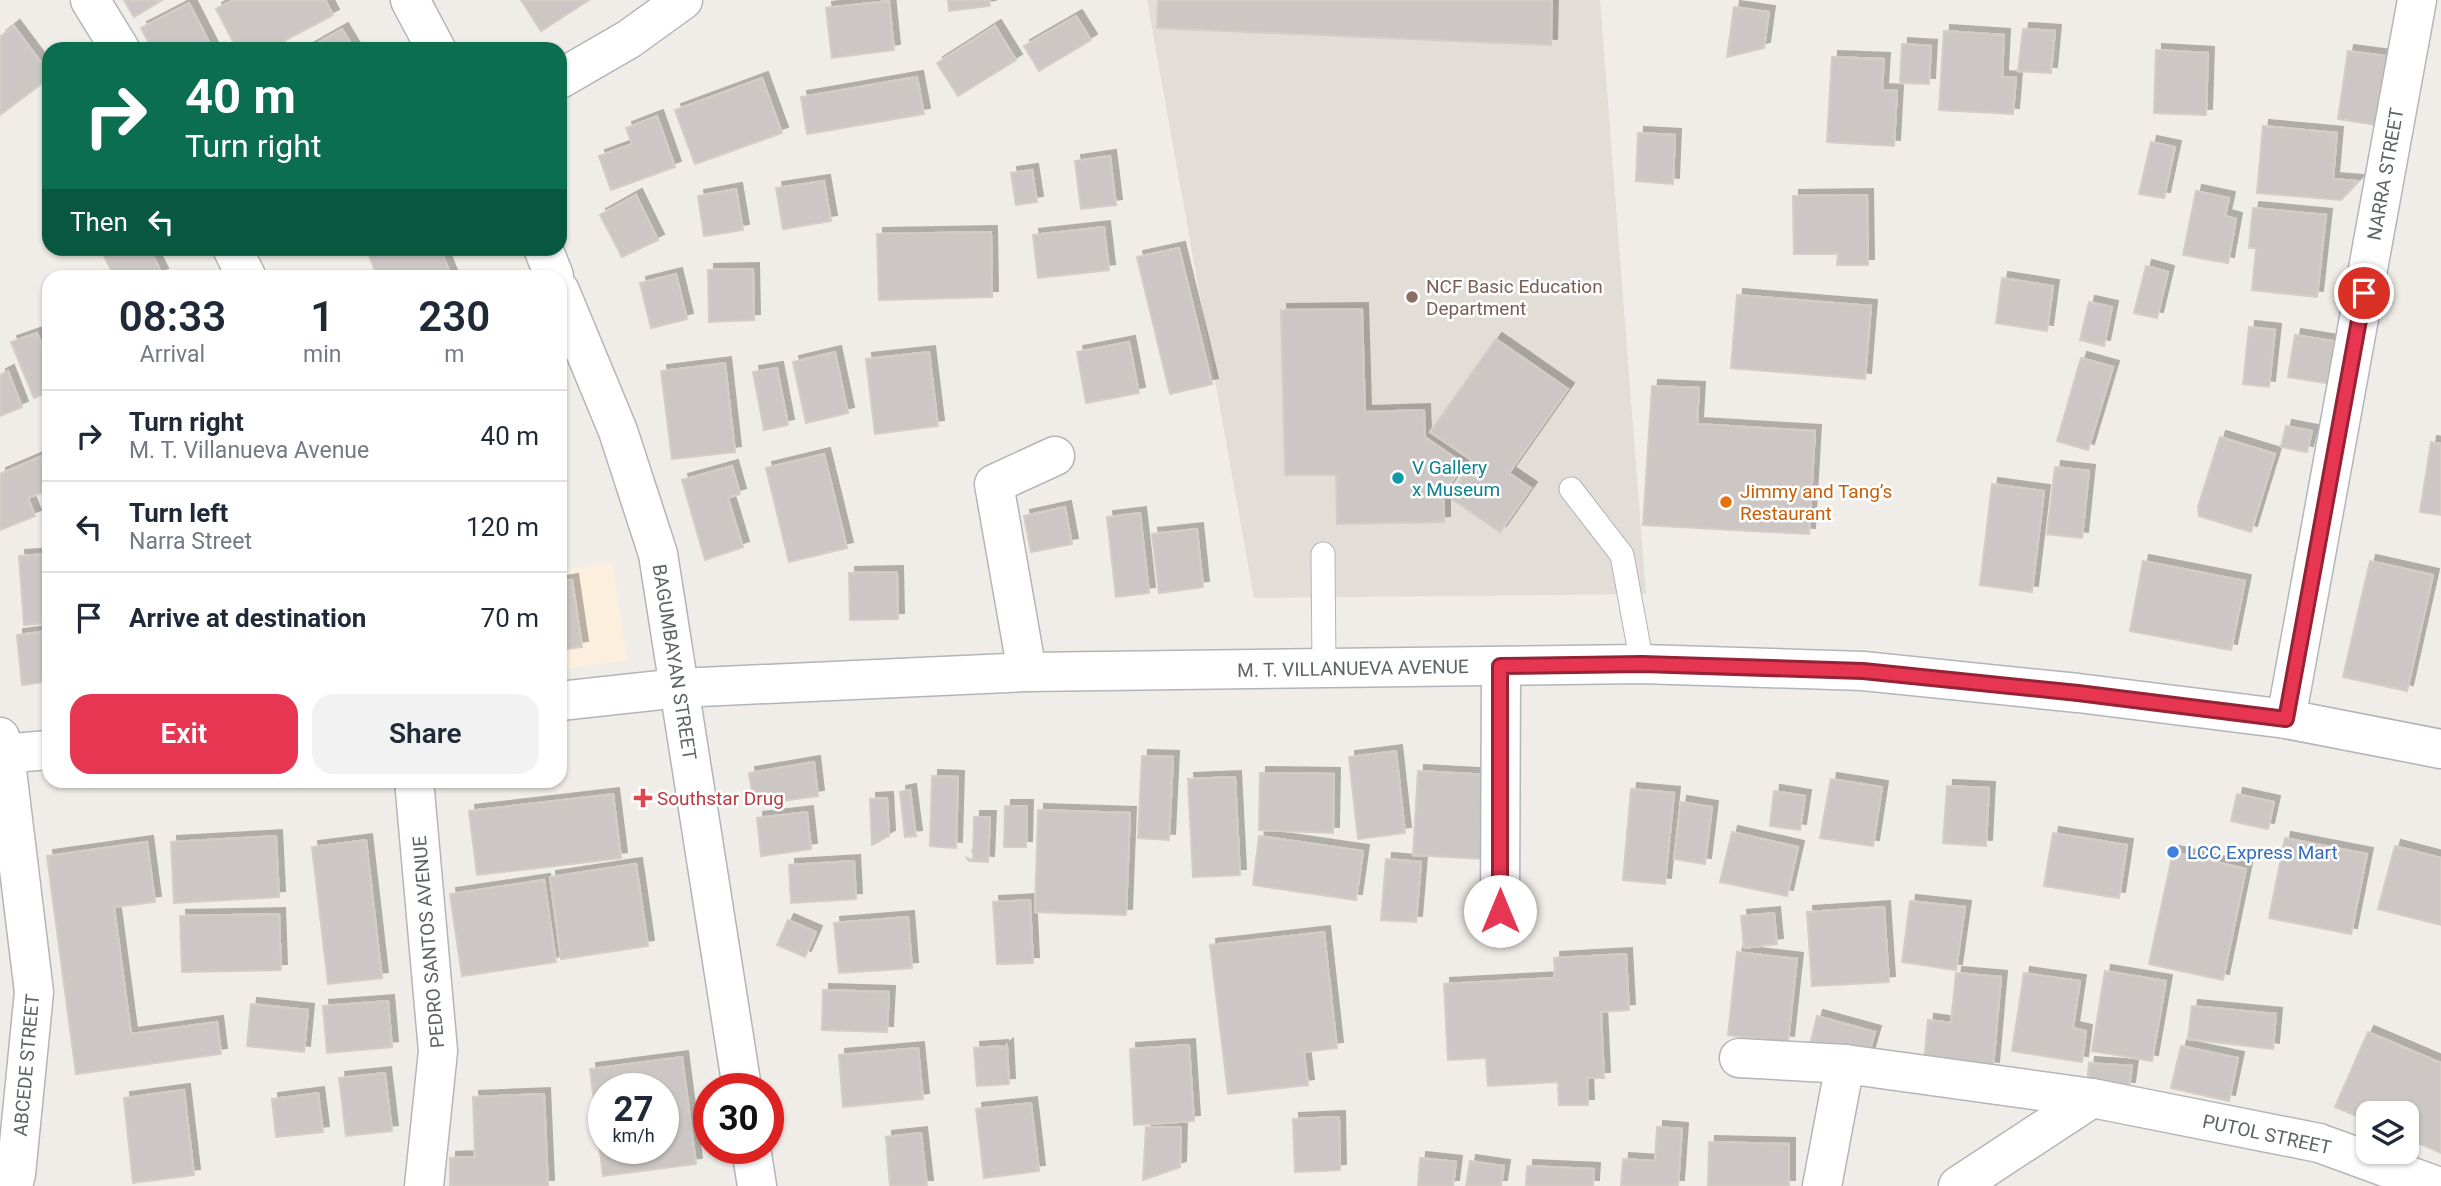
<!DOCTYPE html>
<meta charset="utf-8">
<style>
body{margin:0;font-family:Roboto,sans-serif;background:#f2f2f3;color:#1f2937;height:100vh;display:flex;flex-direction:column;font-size:26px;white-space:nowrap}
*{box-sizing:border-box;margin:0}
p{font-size:23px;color:#747a83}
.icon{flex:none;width:38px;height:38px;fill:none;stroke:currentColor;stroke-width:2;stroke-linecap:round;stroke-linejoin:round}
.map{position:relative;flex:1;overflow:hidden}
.drawer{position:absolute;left:42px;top:270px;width:525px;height:518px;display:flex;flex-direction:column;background:#fff;border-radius:21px;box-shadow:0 2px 5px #0004}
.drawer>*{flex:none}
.guide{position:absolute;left:42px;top:42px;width:525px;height:214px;border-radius:21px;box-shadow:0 2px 5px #0004;background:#0b6e4f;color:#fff;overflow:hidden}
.controls{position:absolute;left:2356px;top:1101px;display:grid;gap:14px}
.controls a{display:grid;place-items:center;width:63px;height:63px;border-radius:14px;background:#fff;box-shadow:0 2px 5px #0004;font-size:35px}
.speed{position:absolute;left:588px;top:1073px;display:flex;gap:14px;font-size:35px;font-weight:700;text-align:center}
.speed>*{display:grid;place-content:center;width:91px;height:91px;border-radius:50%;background:#fff;box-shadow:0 2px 5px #0004;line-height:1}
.speed small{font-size:18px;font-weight:400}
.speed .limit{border:10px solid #d22;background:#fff;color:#111}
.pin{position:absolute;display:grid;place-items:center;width:60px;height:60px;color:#fff;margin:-30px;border:4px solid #fff;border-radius:50%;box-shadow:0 2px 7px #0007}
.me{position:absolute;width:77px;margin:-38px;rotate:0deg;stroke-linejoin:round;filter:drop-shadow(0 0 5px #0008)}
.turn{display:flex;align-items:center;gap:24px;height:147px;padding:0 28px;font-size:32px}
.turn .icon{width:91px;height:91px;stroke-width:2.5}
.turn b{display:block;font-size:49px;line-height:60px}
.then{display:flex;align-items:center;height:66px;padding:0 28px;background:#0003;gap:14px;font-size:26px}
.eta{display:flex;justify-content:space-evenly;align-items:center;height:119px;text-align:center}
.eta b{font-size:42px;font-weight:600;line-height:49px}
.primary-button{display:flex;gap:14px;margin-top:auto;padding:14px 28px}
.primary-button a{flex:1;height:80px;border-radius:21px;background:#e63652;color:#fff;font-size:28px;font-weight:600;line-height:80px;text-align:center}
.primary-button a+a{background:#f2f2f3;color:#1f2937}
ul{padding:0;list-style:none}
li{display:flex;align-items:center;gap:21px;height:91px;padding:0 28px;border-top:2px solid #e0e1e3}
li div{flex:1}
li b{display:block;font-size:26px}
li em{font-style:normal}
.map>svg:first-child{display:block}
.commercial{fill:#fdefde}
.education{fill:#e3ddd8}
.building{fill:#ccc7c4;stroke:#d5ccc5;stroke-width:2;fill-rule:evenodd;filter:url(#shadow)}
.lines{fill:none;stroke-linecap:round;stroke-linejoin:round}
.lane-casing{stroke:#b2b6b8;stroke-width:25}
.street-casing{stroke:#b2b6b8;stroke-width:41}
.secondary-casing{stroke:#b1b5b9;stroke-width:41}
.lane{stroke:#fff;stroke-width:23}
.street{stroke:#fff;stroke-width:38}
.secondary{stroke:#fff;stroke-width:38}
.route-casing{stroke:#962335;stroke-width:18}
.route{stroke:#e63652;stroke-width:12}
.education-dot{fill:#8d6e63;stroke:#fff;stroke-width:2.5}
.culture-dot{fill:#0f9aa8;stroke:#fff;stroke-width:2.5}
.food-dot{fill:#e8710a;stroke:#fff;stroke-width:2.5}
.health-dot{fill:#e0444e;stroke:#fff;stroke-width:2.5}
.shop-dot{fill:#3f7fe0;stroke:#fff;stroke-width:2.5}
.labels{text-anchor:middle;stroke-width:5;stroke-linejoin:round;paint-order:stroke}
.street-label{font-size:19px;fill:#5e6466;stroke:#fff}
.education-label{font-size:19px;fill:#785e54;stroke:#fff;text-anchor:start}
.culture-label{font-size:19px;fill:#0d838f;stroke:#fff;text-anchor:start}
.food-label{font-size:19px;fill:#c56008;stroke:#fff;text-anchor:start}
.health-label{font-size:19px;fill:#be3a42;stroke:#fff;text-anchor:start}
.shop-label{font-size:19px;fill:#366cbe;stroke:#fff;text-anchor:start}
</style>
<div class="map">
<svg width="2441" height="1186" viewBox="0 0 2441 1186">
<defs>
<filter id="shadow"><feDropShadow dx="6" dy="-6" stdDeviation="0" flood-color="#0004"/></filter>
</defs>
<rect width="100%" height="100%" fill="#f0ece7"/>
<polygon class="commercial" points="612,561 627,660 560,670 560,571"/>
<polygon class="education" points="1147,0 1600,0 1646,594 1254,598"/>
<g class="building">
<polygon points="124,0 162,0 134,17"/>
<polygon points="233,0 325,0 333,15 269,49 237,49 216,9"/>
<polygon points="521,0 589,0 541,31"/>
<polygon points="948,0 989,0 990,6 949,11"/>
<polygon points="1158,0 1552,0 1551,45 1157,28"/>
<polygon points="889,1 894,50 832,58 826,8"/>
<polygon points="189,3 212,48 152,49 141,28"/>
<polygon points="1734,7 1769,12 1764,48 1727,57"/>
<polygon points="1076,16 1091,40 1039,71 1024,46"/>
<polygon points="14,26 49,73 49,78 0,115 0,37"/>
<polygon points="995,26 1016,60 958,96 937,63"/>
<polygon points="342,29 354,49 307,49"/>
<polygon points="2023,29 2055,31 2051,73 2018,71"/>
<polygon points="1944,31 2004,35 2002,77 2016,78 2013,114 1939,110"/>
<polygon points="1902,44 1931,46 1929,84 1900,83"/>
<polygon points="2156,50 2208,53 2206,115 2154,113"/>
<polygon points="2348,51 2394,57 2384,126 2338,119"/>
<polygon points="1832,57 1884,59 1882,90 1897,91 1894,146 1827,142"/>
<polygon points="917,77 924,114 807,134 801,97"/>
<polygon points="762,78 782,133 695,164 675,110"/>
<polygon points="657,116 675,167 611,190 599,156 632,144 626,128"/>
<polygon points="2263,126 2337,133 2333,179 2358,181 2341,200 2257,193"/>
<polygon points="1638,133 1675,135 1673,184 1636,181"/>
<polygon points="2151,142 2175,147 2164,198 2139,194"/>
<polygon points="1110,156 1116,205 1081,209 1075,161"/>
<polygon points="1032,170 1037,202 1016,205 1011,173"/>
<polygon points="824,181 831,221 783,229 776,188"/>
<polygon points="736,189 743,230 704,236 698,196"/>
<polygon points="2196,191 2229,198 2225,216 2236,219 2228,263 2183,255"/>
<polygon points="636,195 658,240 622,257 600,215"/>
<polygon points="1867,195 1868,265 1837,265 1838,254 1794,254 1793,196"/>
<polygon points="2253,208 2326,215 2317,297 2252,290 2256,248 2249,248"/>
<polygon points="1104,227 1109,270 1038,278 1033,235"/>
<polygon points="991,232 992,297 879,300 877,234"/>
<polygon points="100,248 149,248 162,274 157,276 114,276"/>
<polygon points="366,248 440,248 451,276 377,276"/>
<polygon points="1179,248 1212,384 1170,394 1137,257"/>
<polygon points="2146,266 2168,272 2157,318 2134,313"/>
<polygon points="753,269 754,320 709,322 708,270"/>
<polygon points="676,274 687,319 651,328 640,283"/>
<polygon points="2002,278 2053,286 2047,331 1996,323"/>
<polygon points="1737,295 1871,306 1865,379 1731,368"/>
<polygon points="2089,302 2112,307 2104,346 2080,340"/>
<polygon points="1362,309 1365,412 1424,410 1425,437 1464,464 1444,493 1444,522 1337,524 1336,475 1285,475 1281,310"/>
<polygon points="2249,327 2275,330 2269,387 2243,384"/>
<polygon points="37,333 49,362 49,391 34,398 11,342"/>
<polygon points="2295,335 2339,342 2332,384 2288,377"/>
<polygon points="1496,339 1568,389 1509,473 1531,488 1500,532 1449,497 1473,461 1430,432"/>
<polygon points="1129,342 1139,393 1086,403 1077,352"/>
<polygon points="835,352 848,413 806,423 793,362"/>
<polygon points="929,352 938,426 875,434 866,359"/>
<polygon points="2081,358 2113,367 2088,450 2057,441"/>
<polygon points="725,363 735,452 672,459 661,371"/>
<polygon points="777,368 788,425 764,430 753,372"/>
<polygon points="8,371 22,407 0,416 0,375"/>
<polygon points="1652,386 1699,388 1697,424 1815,431 1809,534 1643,525"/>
<polygon points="2286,426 2312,431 2307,452 2281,447"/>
<polygon points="2220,437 2275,454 2251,532 2199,516 2198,507"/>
<polygon points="2431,442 2441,444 2441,515 2420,512"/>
<polygon points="49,453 49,490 28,498 35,516 0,530 0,474"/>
<polygon points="824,454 847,548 789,562 766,468"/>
<polygon points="732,466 740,494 728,498 743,547 705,560 682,480"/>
<polygon points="2055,467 2089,471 2082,538 2047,534"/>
<polygon points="1992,484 2044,491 2032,592 1980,585"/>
<polygon points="1065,507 1072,544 1031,552 1024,516"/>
<polygon points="1140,513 1149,593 1116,597 1107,517"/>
<polygon points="1197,529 1203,587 1159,593 1152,534"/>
<polygon points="49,554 49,623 24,625 19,556"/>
<polygon points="2143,561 2245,581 2231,650 2130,631"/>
<polygon points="2370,561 2433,575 2407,691 2343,677"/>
<polygon points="897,572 898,619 850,620 849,573"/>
<polygon points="572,580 582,647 560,650 560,582"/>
<polygon points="49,631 49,681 22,685 17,635"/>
<polygon points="1396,751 1405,833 1358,839 1349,757"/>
<polygon points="1142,756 1173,757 1169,840 1138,838"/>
<polygon points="814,762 818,796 754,805 749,773"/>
<polygon points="1418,771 1490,775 1486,859 1413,855"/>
<polygon points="1260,773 1334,774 1333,833 1259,830"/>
<polygon points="932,776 958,777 956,848 930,846"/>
<polygon points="1235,777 1240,875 1193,877 1188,779"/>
<polygon points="1831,779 1882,787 1873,846 1820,838"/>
<polygon points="1947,786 1989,788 1986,846 1943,843"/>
<polygon points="1631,789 1674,793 1665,884 1623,880"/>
<polygon points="910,790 916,836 905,837 900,792"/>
<polygon points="1774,791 1805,796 1800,830 1770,826"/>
<polygon points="613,794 621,858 477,875 469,811"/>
<polygon points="2237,794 2274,802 2268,829 2231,821"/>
<polygon points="887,798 889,836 872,845 870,799"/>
<polygon points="1681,802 1712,807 1705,864 1674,859"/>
<polygon points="1005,806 1027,806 1026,847 1004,847"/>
<polygon points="1038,810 1130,813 1126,915 1035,912"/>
<polygon points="807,812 811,849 761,856 757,818"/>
<polygon points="974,817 990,817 988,862 969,861 967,858 973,860"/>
<polygon points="1732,832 1798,847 1787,896 1720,882"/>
<polygon points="2053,833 2127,845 2119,898 2044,886"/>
<polygon points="276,836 279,897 174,903 171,842"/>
<polygon points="1259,836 1363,851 1356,900 1253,885"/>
<polygon points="2285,838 2367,854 2351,934 2269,918"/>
<polygon points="366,840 382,978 328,984 312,847"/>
<polygon points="147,842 155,902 114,907 131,1034 217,1022 221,1054 76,1074 47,856"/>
<polygon points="2395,846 2441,858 2441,925 2378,909"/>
<polygon points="2173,852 2246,869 2223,980 2149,964"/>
<polygon points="1386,859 1421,862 1416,922 1381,920"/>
<polygon points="854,861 856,899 791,903 789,865"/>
<polygon points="636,864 648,946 561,959 550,877"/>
<polygon points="544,880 556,962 462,976 450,894"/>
<polygon points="1030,900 1033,963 997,964 993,902"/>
<polygon points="1910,901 1965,907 1956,970 1902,962"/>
<polygon points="1884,907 1889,982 1812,986 1807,912"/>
<polygon points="1774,913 1777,944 1744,948 1741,916"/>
<polygon points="279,914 281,970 182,972 180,916"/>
<polygon points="908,917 912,968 839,973 834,923"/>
<polygon points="788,920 816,932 805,957 777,945"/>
<polygon points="1324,932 1337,1048 1304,1052 1308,1085 1228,1094 1210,945"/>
<polygon points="1737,952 1797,959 1788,1042 1728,1035"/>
<polygon points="1626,954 1629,1010 1601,1012 1604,1078 1587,1078 1588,1105 1559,1105 1558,1082 1488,1086 1486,1058 1448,1060 1444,984 1555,978 1554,958"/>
<polygon points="2105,971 2166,981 2152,1061 2092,1051"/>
<polygon points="1956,973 2001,977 1993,1068 1924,1061 1928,1020 1951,1023"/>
<polygon points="2024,973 2080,981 2073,1028 2086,1031 2082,1062 2012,1051"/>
<polygon points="823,990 889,992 887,1032 822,1030"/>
<polygon points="388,1001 392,1047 327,1053 323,1006"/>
<polygon points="251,1004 308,1010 304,1052 247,1046"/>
<polygon points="2192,1006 2276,1014 2273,1049 2188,1039"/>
<polygon points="1817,1016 1875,1032 1868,1056 1811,1041"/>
<polygon points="2368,1032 2441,1063 2441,1153 2406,1138 2406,1113 2368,1113 2368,1121 2335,1107"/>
<polygon points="1007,1045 1009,1084 977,1086 974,1048 1002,1046 1002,1049"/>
<polygon points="1189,1045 1194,1121 1134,1125 1130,1049"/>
<polygon points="2181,1046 2238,1058 2229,1101 2171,1088"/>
<polygon points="918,1048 923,1099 843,1107 839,1055"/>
<path d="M682,1057L696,1164L603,1176L590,1069ZM604,1088H663V1148H604Z"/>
<polygon points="2089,1063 2132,1066 2129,1088 2087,1084"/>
<polygon points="385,1073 392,1131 346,1136 339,1078"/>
<polygon points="184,1090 194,1175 133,1183 124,1098"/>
<polygon points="318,1093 323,1132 276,1137 272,1099"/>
<polygon points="544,1094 548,1186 450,1186 450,1158 475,1157 473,1097"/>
<polygon points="1031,1103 1039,1171 984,1178 976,1109"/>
<polygon points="1339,1117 1340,1170 1295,1172 1293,1119"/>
<polygon points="1146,1127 1181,1127 1180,1167 1143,1180"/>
<polygon points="1657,1127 1682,1129 1678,1186 1621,1186 1623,1159 1655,1161"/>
<polygon points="921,1133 927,1186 890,1186 886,1137"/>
<polygon points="1709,1142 1789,1144 1789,1186 1708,1186"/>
<polygon points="1420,1158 1456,1162 1453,1186 1418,1186"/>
<polygon points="1470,1161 1504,1166 1501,1186 1466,1186"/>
<polygon points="1527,1166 1594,1169 1593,1186 1526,1186"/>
</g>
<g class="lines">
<g class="lane-casing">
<g id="lane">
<polyline points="1571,489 1622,555 1642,664"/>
<polyline points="1323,554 1324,668"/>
</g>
</g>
<g class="street-casing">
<g id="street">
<polyline points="90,0 120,49"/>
<polyline points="232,248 246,276"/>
<polyline points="1027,672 994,484 1055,456"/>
<polyline points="2286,719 2417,0"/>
<polyline points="0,737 5,754 34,992 16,1174 13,1186"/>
<polyline points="414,780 438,1051 424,1186"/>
<polyline points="1500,911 1501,666"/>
<polyline points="1739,1058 1845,1064 2092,1098 2319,1143 2437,1186"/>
<polyline points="1822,1186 1845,1064"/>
<polyline points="1958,1186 2092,1098"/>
</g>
</g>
<g class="secondary-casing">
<g id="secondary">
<polyline points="410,0 436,49"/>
<polyline points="560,79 629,39 683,0"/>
<polyline points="543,248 554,276"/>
<polyline points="560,291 618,431 658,554 742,1088"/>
<polyline points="560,701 679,688 1027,672 1642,664 1863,671 2078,693 2286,719 2441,749"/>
<polyline points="0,754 49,750"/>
<polyline points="751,1148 757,1186"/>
</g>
</g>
<use href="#lane" class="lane"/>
<use href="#street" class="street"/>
<use href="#secondary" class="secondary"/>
</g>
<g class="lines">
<g class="route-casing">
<polyline id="route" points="1500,911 1500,666 1642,664 1863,671 2078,693 2286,719 2364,293"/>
</g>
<use href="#route" class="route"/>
</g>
<circle class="education-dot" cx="1412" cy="297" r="7"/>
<circle class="culture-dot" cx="1398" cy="478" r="7"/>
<circle class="food-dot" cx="1726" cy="502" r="7"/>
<path class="health-dot" d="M639.5 787.5h7v7h7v7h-7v7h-7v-7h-7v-7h7z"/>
<circle class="shop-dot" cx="2173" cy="852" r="7"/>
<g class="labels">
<g class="street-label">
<text transform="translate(2385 174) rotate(-80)" y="7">NARRA STREET</text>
<text transform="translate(675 662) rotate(81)" y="7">BAGUMBAYAN STREET</text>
<text transform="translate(1353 668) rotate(-1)" y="7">M. T. VILLANUEVA AVENUE</text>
<text transform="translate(428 942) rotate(-95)" y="7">PEDRO SANTOS AVENUE</text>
<text transform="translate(26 1065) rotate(-85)" y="7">ABCEDE STREET</text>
<text transform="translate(2267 1134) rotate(12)" y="7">PUTOL STREET</text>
</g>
<g class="education-label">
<text x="1426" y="293">NCF Basic Education<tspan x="1426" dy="22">Department</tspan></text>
</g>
<g class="culture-label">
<text x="1412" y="474">V Gallery<tspan x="1412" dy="22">x Museum</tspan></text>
</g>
<g class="food-label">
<text x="1740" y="498">Jimmy and Tang’s<tspan x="1740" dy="22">Restaurant</tspan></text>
</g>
<g class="health-label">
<text x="657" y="805">Southstar Drug</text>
</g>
<g class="shop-label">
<text x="2187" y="859">LCC Express Mart</text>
</g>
</g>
</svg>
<div class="controls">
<a><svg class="icon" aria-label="layers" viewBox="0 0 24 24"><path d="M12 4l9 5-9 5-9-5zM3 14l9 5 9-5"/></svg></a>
</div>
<div class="speed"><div>27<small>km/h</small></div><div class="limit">30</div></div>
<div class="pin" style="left:2364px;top:293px;background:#d93025"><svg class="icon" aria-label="arrive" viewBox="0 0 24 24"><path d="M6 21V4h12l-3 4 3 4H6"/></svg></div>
<svg class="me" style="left:1500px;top:911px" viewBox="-20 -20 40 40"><circle r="19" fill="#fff"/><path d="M0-13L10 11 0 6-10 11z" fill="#e63652"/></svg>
<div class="guide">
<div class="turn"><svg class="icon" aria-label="right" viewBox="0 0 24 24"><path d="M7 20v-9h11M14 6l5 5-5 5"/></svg><div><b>40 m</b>Turn right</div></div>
<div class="then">Then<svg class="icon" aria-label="left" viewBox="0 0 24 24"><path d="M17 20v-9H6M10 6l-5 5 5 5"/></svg></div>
</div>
<section class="drawer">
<div class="eta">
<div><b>08:33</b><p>Arrival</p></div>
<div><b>1</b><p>min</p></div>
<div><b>230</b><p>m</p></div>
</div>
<ul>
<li><svg class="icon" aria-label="right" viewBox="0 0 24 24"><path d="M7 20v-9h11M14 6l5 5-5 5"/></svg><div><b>Turn right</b><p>M. T. Villanueva Avenue</p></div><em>40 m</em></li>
<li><svg class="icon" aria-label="left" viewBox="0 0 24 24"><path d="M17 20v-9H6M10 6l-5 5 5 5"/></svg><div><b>Turn left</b><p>Narra Street</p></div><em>120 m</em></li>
<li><svg class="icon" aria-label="arrive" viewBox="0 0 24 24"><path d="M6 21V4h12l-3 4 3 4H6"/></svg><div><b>Arrive at destination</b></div><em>70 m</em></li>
</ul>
<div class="primary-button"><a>Exit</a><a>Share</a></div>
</section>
</div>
